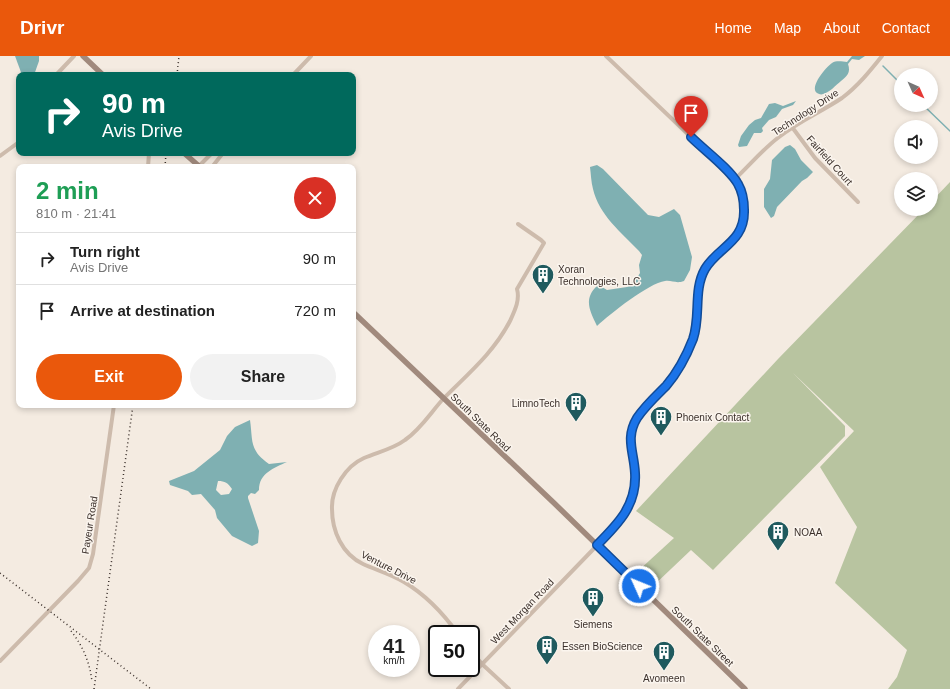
<!DOCTYPE html>
<meta charset="utf-8">
<style>
body{margin:0;font-family:Arial,sans-serif;background:#f2f2f2;color:#222;height:100vh;display:flex;flex-direction:column;font-size:15px;white-space:nowrap}
*{box-sizing:border-box;margin:0}
p{font-size:13px;color:#767676}
.icon{flex:none;width:22px;height:22px;fill:none;stroke:currentColor;stroke-width:2;stroke-linecap:round;stroke-linejoin:round}
.map{position:relative;flex:1;overflow:hidden}
.panel{position:absolute;left:16px;top:108px;width:340px;height:244px;display:flex;flex-direction:column;background:#fff;border-radius:8px;box-shadow:0 2px 6px #0003}
.panel>*{flex:none}
.top-card{position:absolute;left:16px;top:16px;width:340px;height:84px;border-radius:8px;box-shadow:0 2px 6px #0003;background:#00695c;color:#fff;overflow:hidden}
.needle{width:26px;rotate:135deg}
.controls{position:absolute;left:894px;top:12px;display:grid;gap:8px}
.controls a{display:grid;place-items:center;width:44px;height:44px;border-radius:50%;background:#fff;box-shadow:0 2px 6px #0003;font-size:20px}
.speed{position:absolute;left:368px;top:569px;display:flex;gap:8px;font-size:20px;font-weight:700;text-align:center}
.speed>*{display:grid;place-content:center;width:52px;height:52px;border-radius:50%;background:#fff;box-shadow:0 2px 6px #0003;line-height:1}
.speed small{font-size:10px;font-weight:400}
.speed .limit{border:2px solid #111;border-radius:6px;background:#fff;color:#111}
.pin{position:absolute;display:grid;place-items:center;width:34px;height:34px;color:#fff;margin:-41px -17px;border-radius:50% 50% 50% 0;rotate:-45deg;box-shadow:0 0 4px #0007}
.pin .icon{rotate:45deg}
.me{position:absolute;width:44px;margin:-22px;rotate:314deg;stroke-linejoin:round;filter:drop-shadow(0 0 3px #0008)}
.turn{display:flex;align-items:center;gap:14px;height:84px;padding:0 20px;font-size:18px}
.turn .icon{width:52px;height:52px;stroke-width:2.5}
.turn b{display:block;font-size:28px;line-height:34px}
.round{display:grid;place-items:center;flex:none;width:42px;height:42px;border-radius:21px;background:#f2f2f2}
.headline{display:flex;align-items:center;justify-content:space-between;height:68px;padding:0 20px}
h1{font-size:24px;font-weight:800;line-height:30px;color:#1e9e55}
.cta{display:flex;gap:8px;margin-top:auto;padding:8px 20px}
.cta a{flex:1;height:46px;border-radius:24px;background:#ea580c;color:#fff;font-size:16px;font-weight:800;line-height:46px;text-align:center}
.cta a+a{background:#f2f2f2;color:#222}
ul{padding:0;list-style:none}
li{display:flex;align-items:center;gap:12px;height:52px;padding:0 20px;border-top:1px solid #e0e0e0}
li div{flex:1}
li b{display:block;font-size:15px}
li em{font-style:normal}
header{display:flex;align-items:center;gap:24px;box-sizing:border-box;height:56px;padding:0 20px;background:#ea580c;color:#fff}
header strong{font-size:19px}
nav{display:flex;gap:22px;margin-inline-start:auto;font-size:14px}
.map>svg:first-child{display:block}
.green{fill:#b8c4a0}
.water{fill:#7fb0b2;fill-rule:evenodd}
.lines{fill:none;stroke-linecap:round;stroke-linejoin:round}
.stream{stroke:#7fb0b2;stroke-width:1.5}
.street{stroke:#cdbbac;stroke-width:4}
.secondary{stroke:#a18a7d;stroke-width:5.5}
.rail{stroke:#3b302b;stroke-width:1.5;stroke-dasharray:1 3;stroke-linecap:butt}
.route-casing{stroke:#114b97;stroke-width:10}
.route{stroke:#1a73e8;stroke-width:7}
.labels{text-anchor:middle;stroke-width:3;stroke-linejoin:round;paint-order:stroke}
.street-label{font-size:10px;fill:#3b302b;stroke:#fbf5ee}
.poi-label{font-size:10px;fill:#3b302b;stroke:#fbf5ee;text-anchor:start}
</style>
<header>
<strong>Drivr</strong>
<nav><a>Home</a><a>Map</a><a>About</a><a>Contact</a></nav>
</header>
<div class="map">
<svg width="950" height="633" viewBox="0 0 950 633">
<rect width="100%" height="100%" fill="#f4ebe1"/>
<polygon class="green" points="950,126 950,633 888,633 897,621 907,594 835,527 857,471 820,411 854,375 793,317 845,370 845,380 713,514 691,494 652,531 638,515 674,482 636,455 778,303 924,153 931,153 931,146"/>
<g class="water">
<polygon points="15,0 39,0 39,5 34,19 22,19"/>
<path d="M852,0H865L859,4L852,3L848,8C851,17 847,20 841,25C836,29 829,37 823,38C821,39 819,38 817,37C809,31 826,11 832,7C837,4 843,6 847,6Z"/>
<polygon points="796,45 793,49 782,53 776,61 769,64 762,72 763,75 761,77 754,77 747,90 739,91 738,89 741,80 749,69 755,64 761,62 769,48 775,47 783,50"/>
<polygon points="790,89 795,93 801,104 813,116 807,122 802,125 777,151 774,160 771,162 764,151 764,133 770,123 772,104 785,91"/>
<path d="M597,109L603,113L648,159L659,161L674,153L680,159L692,201L690,214L684,225C676,228 672,224 665,225C649,227 610,258 597,270C590,255 583,243 597,230L602,231L607,234L627,231L637,222L640,217L639,209L642,199L639,195C621,176 599,159 593,133C591,126 591,118 590,111Z"/>
<path d="M250,364C253,385 249,394 269,408L287,406C274,412 259,417 259,434L255,438L251,437L248,440V442L259,475L258,487L252,490L232,480L217,462L215,454L201,438L192,439L188,435L170,429L169,425L194,415L220,394L227,380L235,371ZM218,425C225,425 228,427 232,433L229,438L221,439L216,434Z"/>
</g>
<g class="lines">
<g class="stream">
<polyline points="883,10 901,28"/>
<polyline points="923,49 950,75"/>
</g>
<g class="street">
<polyline points="56,19 74,0"/>
<polyline points="293,19 311,0"/>
<polyline points="792,71 815,102 858,146"/>
<polyline points="0,100 19,86"/>
<polyline points="199,110 212,97"/>
<polyline points="148,111 149,97"/>
<polyline points="212,111 223,97"/>
<path d="M735,123C750,109 763,93 779,81C799,65 821,56 842,42C858,30 870,15 882,0"/>
<path d="M458,578C443,557 426,539 404,526C391,518 376,514 363,508C342,498 332,475 332,453C331,433 346,410 364,402C378,396 393,393 405,384C421,373 431,356 444,342C469,317 494,296 510,265C515,254 520,244 517,233L544,187L541,184L518,168"/>
<polyline points="471,595 482,608 509,633"/>
<polyline points="0,605 78,525 89,512 93,498 114,349"/>
<path d="M458,633L609,477C629,456 639,436 633,406C631,396 628,384 632,373C642,348 667,335 680,312C688,298 696,280 698,264C699,250 696,235 701,222C707,205 722,198 732,185C747,168 747,142 735,123L606,0"/>
</g>
<g class="secondary">
<polyline points="83,0 103,19"/>
<polyline points="184,97 200,111"/>
<polyline points="353,256 554,447 745,633"/>
</g>
<g class="rail">
<polyline points="177,19 179,0"/>
<polyline points="165,111 166,97"/>
<polyline points="0,517 151,633"/>
<path d="M71,575C83,590 90,607 92,626"/>
<polyline points="94,633 133,349"/>
</g>
</g>
<g class="lines">
<g class="route-casing">
<path id="route" d="M639,530L597,489C618,468 637,449 635,417C634,396 625,382 637,362C645,350 656,340 666,330C678,316 686,301 693,283C701,260 693,234 705,213C718,191 745,186 744,154C744,146 742,135 738,128C730,113 704,94 691,81"/>
</g>
<use href="#route" class="route"/>
</g>
<defs>
<g id="building-pin" transform="scale(1.15)"><path d="M0 17L-7.5 6A9.5 9.5 0 1 1 7.5 6Z" fill="#1f5a5e" stroke="#fbf5ee"/><path d="M-4-6H4V6H1V3H-1V6H-4ZM-2.5-4.3h1.7v1.8h-1.7ZM.8-4.3h1.7v1.8H.8ZM-2.5-1h1.7V.8h-1.7ZM.8-1h1.7V.8H.8Z" fill="#fff"/></g>
</defs>
<g fill-rule="evenodd">
<use href="#building-pin" x="543" y="219"/>
<use href="#building-pin" x="576" y="347"/>
<use href="#building-pin" x="661" y="361"/>
<use href="#building-pin" x="778" y="476"/>
<use href="#building-pin" x="593" y="542"/>
<use href="#building-pin" x="547" y="590"/>
<use href="#building-pin" x="664" y="596"/>
</g>
<g class="labels">
<g class="street-label">
<text transform="translate(805 56) rotate(-33)" y="4">Technology Drive</text>
<text transform="translate(830 104) rotate(48)" y="4">Fairfield Court</text>
<text transform="translate(481 366) rotate(44)" y="4">South State Road</text>
<text transform="translate(89 469) rotate(-81)" y="4">Payeur Road</text>
<text transform="translate(389 511) rotate(27)" y="4">Venture Drive</text>
<text transform="translate(522 555) rotate(-46)" y="4">West Morgan Road</text>
<text transform="translate(703 580) rotate(44)" y="4">South State Street</text>
</g>
<g class="poi-label">
<text x="558" y="217">Xoran<tspan x="558" dy="12">Technologies, LLC</tspan></text>
<text x="560" y="351" text-anchor="end">LimnoTech</text>
<text x="676" y="365">Phoenix Contact</text>
<text x="794" y="480">NOAA</text>
<text x="593" y="572" text-anchor="middle">Siemens</text>
<text x="562" y="594">Essen BioScience</text>
<text x="664" y="626" text-anchor="middle">Avomeen</text>
</g>
</g>
</svg>
<div class="controls">
<a><svg class="needle" viewBox="-14 -14 28 28"><path d="M0-13l5 13h-10z" fill="#e53935"/><path d="M0 13l5-13h-10z" fill="#767676"/></svg></a>
<a><svg class="icon" aria-label="sound" viewBox="0 0 24 24"><path d="M4 9h4l5-4v14l-5-4H4zM17 9q2 3 0 6"/></svg></a>
<a><svg class="icon" aria-label="layers" viewBox="0 0 24 24"><path d="M12 4l9 5-9 5-9-5zM3 14l9 5 9-5"/></svg></a>
</div>
<div class="speed"><div>41<small>km/h</small></div><div class="limit">50</div></div>
<div class="pin" style="left:691px;top:81px;background:#d93025"><svg class="icon" aria-label="arrive" viewBox="0 0 24 24"><path d="M6 21V4h12l-3 4 3 4H6"/></svg></div>
<svg class="me" style="left:639px;top:530px" viewBox="-20 -20 40 40"><circle r="17" fill="#1a73e8" stroke="#fff" stroke-width="3"/><path d="M0-11L8 9 0 5-8 9z" fill="#fff"/></svg>
<div class="top-card">
<div class="turn"><svg class="icon" aria-label="right" viewBox="0 0 24 24"><path d="M7 20v-9h11M14 6l5 5-5 5"/></svg><div><b>90 m</b>Avis Drive</div></div>
</div>
<section class="panel">
<div class="headline"><div><h1>2 min</h1><p>810 m · 21:41</p></div><a class="round" style="background:#d93025;color:#fff"><svg class="icon" aria-label="close" viewBox="0 0 24 24"><path d="M6 6l12 12M18 6L6 18"/></svg></a></div>
<ul>
<li><svg class="icon" aria-label="right" viewBox="0 0 24 24"><path d="M7 20v-9h11M14 6l5 5-5 5"/></svg><div><b>Turn right</b><p>Avis Drive</p></div><em>90 m</em></li>
<li><svg class="icon" aria-label="arrive" viewBox="0 0 24 24"><path d="M6 21V4h12l-3 4 3 4H6"/></svg><div><b>Arrive at destination</b></div><em>720 m</em></li>
</ul>
<div class="cta"><a>Exit</a><a>Share</a></div>
</section>
</div>
